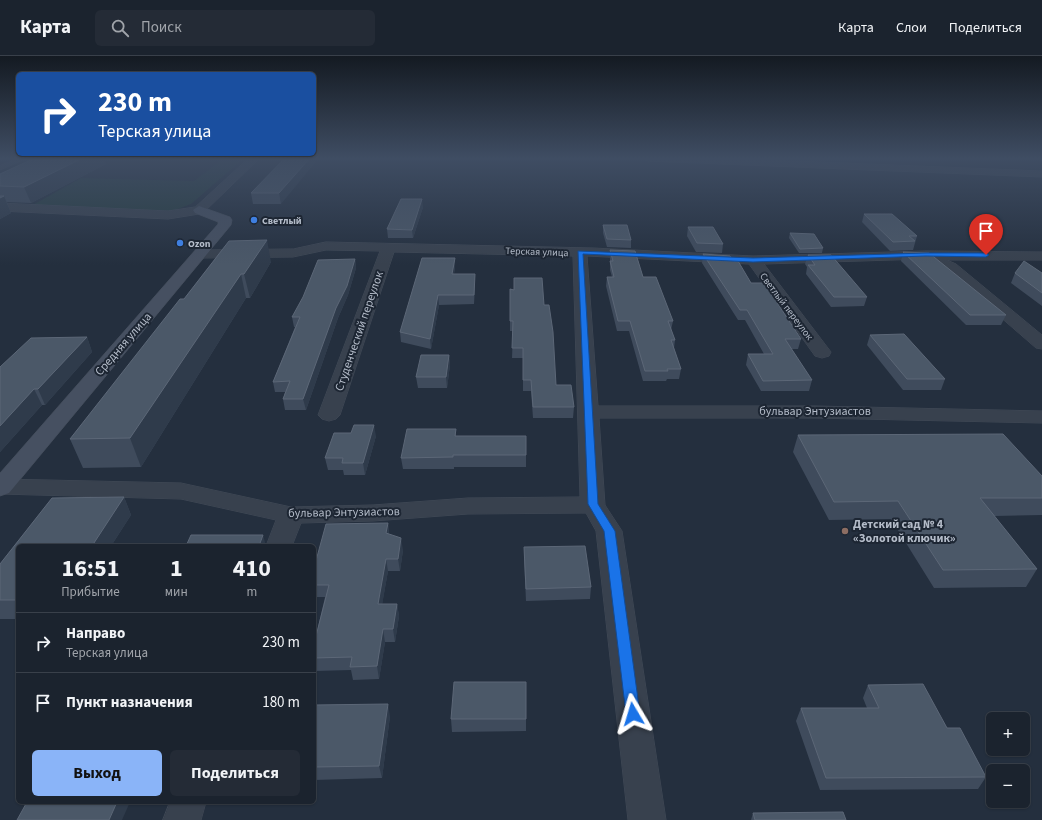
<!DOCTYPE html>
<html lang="ru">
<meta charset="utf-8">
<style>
body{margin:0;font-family:"Source Sans 3",sans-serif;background:#242b36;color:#f1f3f6;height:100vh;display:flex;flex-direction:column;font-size:15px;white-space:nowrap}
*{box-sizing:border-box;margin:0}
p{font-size:13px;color:#a0a4aa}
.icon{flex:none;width:22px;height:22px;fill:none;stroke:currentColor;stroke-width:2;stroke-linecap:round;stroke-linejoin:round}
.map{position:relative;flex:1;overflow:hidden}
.panel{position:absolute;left:16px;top:488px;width:300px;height:260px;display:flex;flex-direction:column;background:#1b232e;border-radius:6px;box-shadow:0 1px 3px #0004,0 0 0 1px #39404a}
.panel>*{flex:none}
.guide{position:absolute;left:16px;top:16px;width:300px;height:84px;border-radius:6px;box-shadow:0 1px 3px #0004,0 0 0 1px #39404a;background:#1a4fa0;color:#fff;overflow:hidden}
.controls{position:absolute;left:986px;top:656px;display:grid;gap:8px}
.controls a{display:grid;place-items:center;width:44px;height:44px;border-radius:6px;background:#1b232e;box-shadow:0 1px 3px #0004,0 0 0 1px #39404a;font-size:20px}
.pin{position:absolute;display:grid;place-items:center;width:34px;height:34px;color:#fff;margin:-41px -17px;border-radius:50% 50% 50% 0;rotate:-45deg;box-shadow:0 0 4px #0007}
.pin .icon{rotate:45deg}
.me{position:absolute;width:44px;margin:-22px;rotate:353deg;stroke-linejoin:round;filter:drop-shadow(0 0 3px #0008)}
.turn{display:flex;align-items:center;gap:14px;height:84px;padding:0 16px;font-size:18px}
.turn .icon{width:52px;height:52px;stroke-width:2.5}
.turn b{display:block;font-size:28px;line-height:34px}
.eta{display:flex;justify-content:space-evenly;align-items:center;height:68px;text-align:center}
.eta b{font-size:24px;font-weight:700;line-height:28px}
.button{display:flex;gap:8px;margin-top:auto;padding:8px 16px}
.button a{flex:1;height:46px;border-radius:6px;background:#8ab4f8;color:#111;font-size:16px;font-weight:700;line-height:46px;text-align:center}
.button a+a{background:#242b36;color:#f1f3f6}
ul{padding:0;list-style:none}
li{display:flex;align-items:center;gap:12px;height:60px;padding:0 16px;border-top:1px solid #39404a}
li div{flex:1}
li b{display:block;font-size:15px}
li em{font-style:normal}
header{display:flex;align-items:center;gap:24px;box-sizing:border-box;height:56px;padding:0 20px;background:#1b232e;border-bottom:1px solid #39404a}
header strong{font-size:19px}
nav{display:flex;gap:22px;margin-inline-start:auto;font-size:14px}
.search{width:280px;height:36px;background:#242b36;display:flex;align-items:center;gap:10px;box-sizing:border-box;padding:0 14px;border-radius:6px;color:#a0a4aa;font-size:15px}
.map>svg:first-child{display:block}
.green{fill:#263c3f}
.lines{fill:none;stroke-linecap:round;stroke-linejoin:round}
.lane-casing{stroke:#414a57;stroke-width:1}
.street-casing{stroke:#414a57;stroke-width:1}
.secondary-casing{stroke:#414a57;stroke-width:1}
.lane{fill:#38414e;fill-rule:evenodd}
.street{fill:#38414e;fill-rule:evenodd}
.secondary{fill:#465061;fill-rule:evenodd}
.wall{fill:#3f4b5c}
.shaded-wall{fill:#2f3b4b}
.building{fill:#4b5868;stroke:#5c6777}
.route{fill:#1a73e8;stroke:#114b97}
.shop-dot{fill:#3f7fe0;stroke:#1d2633;stroke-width:1.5}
.education-dot{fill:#8d6e63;stroke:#1d2633;stroke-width:1.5}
.labels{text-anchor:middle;stroke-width:4;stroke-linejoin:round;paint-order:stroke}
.far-poi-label{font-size:10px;font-weight:bold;fill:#b4bcc9;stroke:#1d2633;text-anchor:start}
.far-street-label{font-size:10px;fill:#b4bcc9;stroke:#1d2633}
.street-label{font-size:12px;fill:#b4bcc9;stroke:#1d2633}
.poi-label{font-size:12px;font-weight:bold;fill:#b4bcc9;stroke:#1d2633;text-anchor:start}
</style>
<header>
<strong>Карта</strong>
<div class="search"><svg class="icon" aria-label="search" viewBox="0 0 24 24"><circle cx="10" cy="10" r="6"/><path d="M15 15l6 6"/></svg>Поиск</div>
<nav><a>Карта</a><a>Слои</a><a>Поделиться</a></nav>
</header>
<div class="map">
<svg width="1042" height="764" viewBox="0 0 1042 764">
<rect width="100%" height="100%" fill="#242f3e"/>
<polygon class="green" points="123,102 244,102 191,148 170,156 31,150 81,122 194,125 219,106 118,104"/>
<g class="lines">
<g class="lane-casing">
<polygon id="lane" points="19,102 27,102 0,114 0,110"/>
</g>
<g class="street-casing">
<g id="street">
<polygon points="249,102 260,102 203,157 199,158 168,163 0,155 0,147 168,155 195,151"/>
<polygon points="643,102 717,102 1042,115 1042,121 648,105"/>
<polygon points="326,186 593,192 753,200 926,195 1042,196 1042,204 947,204 956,208 1042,279 1042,293 1036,292 946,214 924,203 764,208 831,296 829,300 822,302 815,300 749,208 587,200 598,350 815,350 1042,355 1042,367 815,362 599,362 605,449 622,475 666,764 628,764 596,475 586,457 468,458 373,465 301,467 292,490 266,490 276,464 181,443 0,438 1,423 181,427 291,451 373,449 468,442 580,441 573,200 394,196 340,359 336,363 329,365 322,363 318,359 380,195 326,194 293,201 200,202 195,201 193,198 195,195 200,194 293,193"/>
<polygon points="170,746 206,746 201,764 163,764"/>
</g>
</g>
<g class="secondary-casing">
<polygon id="secondary" points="199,150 230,161 232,164 231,169 9,437 0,440 0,417 218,168 218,166 195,157 193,154"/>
</g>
<use href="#lane" class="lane"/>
<use href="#street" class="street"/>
<use href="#secondary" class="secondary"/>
</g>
<g class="wall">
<polygon points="285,102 281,148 253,148 251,137"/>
<polygon points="106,108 31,147 7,146 11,157 0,163 0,118"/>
<polygon points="423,151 413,182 388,182 387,173"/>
<polygon points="864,158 917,180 913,194 890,195 862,166"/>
<polygon points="603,169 631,184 631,192 607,191 603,177"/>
<polygon points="688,171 723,188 722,197 696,196 687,180"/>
<polygon points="790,177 823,192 822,197 799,197 789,182"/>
<polygon points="229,185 271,206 250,242 246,242 141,411 83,412 70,383 184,243"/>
<polygon points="610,194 643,221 673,265 671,274 675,284 674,292 681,313 679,323 667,323 666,325 643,325 629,275 617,275 606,230 607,221 612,221 610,214"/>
<polygon points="903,196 1006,259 1001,269 966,269 901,205"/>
<polygon points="703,198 734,205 751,227 801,283 798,293 791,293 812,324 809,335 761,335 746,309 748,298 764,298 745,264 738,264 702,207"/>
<polygon points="808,199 867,241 864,250 831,251 806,218 807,211 805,208"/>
<polygon points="455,202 455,211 454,218 475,218 475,228 474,248 439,249 431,293 401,286 400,276"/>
<polygon points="355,203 356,212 348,239 338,262 306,354 285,354 283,343 285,336 275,336 273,326 295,271 294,271 292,261"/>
<polygon points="1015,217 1042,217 1042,250 1011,227"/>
<polygon points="510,233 544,249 556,329 574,351 573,362 533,362 531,335 523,335 523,302 512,302 513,275 510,275"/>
<polygon points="870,279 945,323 941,334 903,334 867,289"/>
<polygon points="87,281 92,296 45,349 42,349 0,396 0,311"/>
<polygon points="449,299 450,309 447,332 418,332 416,321"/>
<polygon points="456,373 456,380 526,380 526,411 454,411 454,413 403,413 401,402"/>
<polygon points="798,379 1042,420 1042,459 994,460 1037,513 1026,531 934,532 891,463 829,464 793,396"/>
<polygon points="376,380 365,419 344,419 343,414 328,414 325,402"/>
<polygon points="124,441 131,459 111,490 18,490 18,563 0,563 0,508 52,442"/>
<polygon points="388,467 389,478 403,494 400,515 388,515 382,548 397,548 399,560 395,586 385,586 379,623 353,624 351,614 314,615 314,588 325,541 314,541 314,512"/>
<polygon points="524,491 591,531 590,543 526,545 524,503"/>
<polygon points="526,626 526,675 452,676 451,663"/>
<polygon points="868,629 947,672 986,721 978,733 820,734 796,665 801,652 867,652 863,642"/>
<polygon points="314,649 390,660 382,722 314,724"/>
<polygon points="753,757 846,764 751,764"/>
</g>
<g class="shaded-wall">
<polygon points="83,102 104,102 106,108 31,147 24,131"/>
<polygon points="310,102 319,102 281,148 279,137"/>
<polygon points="4,140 11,157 0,163 0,142"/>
<polygon points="422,143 423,151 413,182 412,174"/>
<polygon points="267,184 271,206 250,242 244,218"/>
<polygon points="455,202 455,211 452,228 452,218"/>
<polygon points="355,203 356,212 348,239 338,262 306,354 303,343 336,252"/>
<polygon points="241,218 246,242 141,411 130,382"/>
<polygon points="475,218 475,228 474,248 474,239"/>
<polygon points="438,239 439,249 431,293 430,283"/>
<polygon points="87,281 92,296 45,349 38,333"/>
<polygon points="449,299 450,309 447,332 446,321"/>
<polygon points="34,333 42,349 0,396 0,370"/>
<polygon points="374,369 376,380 365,419 363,407"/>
<polygon points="124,441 131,459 111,490 92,490"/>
<polygon points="388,467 389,479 386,477"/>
<polygon points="263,479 266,490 259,490"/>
<polygon points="401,482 403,494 400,515 398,503"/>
<polygon points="386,503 388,515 380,561 378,548"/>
<polygon points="397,548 399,560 395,586 393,573"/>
<polygon points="383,573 385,586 379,623 377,610"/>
<polygon points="388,648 390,660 382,722 379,710"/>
<polygon points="117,746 130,746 122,764 109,764"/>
</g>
<g class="building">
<polygon points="35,102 83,102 24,131 0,130 0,118"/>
<polygon points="285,102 310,102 279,137 251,137"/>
<polygon points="0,140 4,140 0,142"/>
<polygon points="401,143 422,143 412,174 387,173"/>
<polygon points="864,158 892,158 917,180 909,180 915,185 893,186"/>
<polygon points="603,169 627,169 631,184 607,183"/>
<polygon points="688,171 713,171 723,188 697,187"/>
<polygon points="790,177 814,178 823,192 800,193"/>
<polygon points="267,184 244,218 241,218 130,382 70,383 180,243 184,243 229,185"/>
<polygon points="610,194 635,195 643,221 656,221 673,265 668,265 675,284 671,284 681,313 667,313 668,315 645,315 630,265 618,265 607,221 614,221 610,205 613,205"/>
<polygon points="903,196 929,197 1006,259 970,259"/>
<polygon points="703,198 730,200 734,205 738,205 751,227 764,227 801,283 785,283 812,324 763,325 748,298 773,298 747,254 740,254"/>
<polygon points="808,199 831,199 867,241 834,241 808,209 815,209"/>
<polygon points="422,202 455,202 452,218 475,218 474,239 438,239 430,283 400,276"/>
<polygon points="355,203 347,230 336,252 303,343 283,343 290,325 273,326 300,261 292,261 303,241 318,204"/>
<polygon points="1024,205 1042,217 1042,237 1015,217"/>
<polygon points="514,222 542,222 544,249 549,249 553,276 556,329 571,329 574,351 533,351 531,324 523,324 523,292 512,292 513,265 510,265 510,233 514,234"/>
<polygon points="904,278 945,323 907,323 870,279"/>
<polygon points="87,281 38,333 34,333 0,370 0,311 31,282"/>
<polygon points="421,299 449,299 446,321 416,321"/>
<polygon points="354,369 374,369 363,407 342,407 343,402 325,402 334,377 351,377"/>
<polygon points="407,373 456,373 455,380 526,380 526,399 453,399 453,401 401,402"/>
<polygon points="1003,378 1042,420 1042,442 980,442 1037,513 943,514 898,445 834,446 798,379"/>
<polygon points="124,441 92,490 18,490 18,544 0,544 0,508 52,442"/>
<polygon points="388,467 386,477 401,482 398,503 386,503 378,548 397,548 393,573 383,573 377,610 350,611 352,601 314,602 314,588 329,529 314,529 314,512 326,468"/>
<polygon points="191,479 263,479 259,490 186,490"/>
<polygon points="585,490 591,531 526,533 524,491"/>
<polygon points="454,626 526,626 526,663 451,663"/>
<polygon points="923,628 947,672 960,672 986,721 826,722 801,652 879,652 868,629"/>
<polygon points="388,648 379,710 314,711 314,649"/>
<polygon points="27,746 117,746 109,764 17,764"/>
<polygon points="843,756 846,764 755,764 753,757"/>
</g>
<linearGradient id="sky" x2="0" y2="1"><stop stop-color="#141a22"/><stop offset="0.49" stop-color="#3f4d63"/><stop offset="1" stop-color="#3f4d63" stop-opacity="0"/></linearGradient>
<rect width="1042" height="209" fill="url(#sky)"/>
<polygon class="route" points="578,195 753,202 926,197 986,197 989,199 986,201 926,200 753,206 583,198 598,448 615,475 640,658 638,662 633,664 628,662 626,658 604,475 588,448"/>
<g class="shop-dot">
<circle cx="254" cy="164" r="4"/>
<circle cx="180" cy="187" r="4"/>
</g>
<circle class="education-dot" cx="845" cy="475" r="4"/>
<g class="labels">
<g class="far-poi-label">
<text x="262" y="168">Светлый</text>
<text x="188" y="191">Ozon</text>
</g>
<g class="far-street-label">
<text transform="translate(537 195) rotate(2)" y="4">Терская улица</text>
<text transform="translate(787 250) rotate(53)" y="4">Светлый переулок</text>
</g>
<g class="street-label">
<text transform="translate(359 275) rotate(-71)" y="4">Студенческий переулок</text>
<text transform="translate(123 288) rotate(-49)" y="4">Средняя улица</text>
<text x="815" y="359">бульвар Энтузиастов</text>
<text transform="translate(344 456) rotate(-1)" y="4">бульвар Энтузиастов</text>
</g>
<g class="poi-label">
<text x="853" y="472">Детский сад № 4<tspan x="853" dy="14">«Золотой ключик»</tspan></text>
</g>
</g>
</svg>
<div class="controls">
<a>+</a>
<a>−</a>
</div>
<div class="pin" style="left:986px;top:199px;background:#d93025"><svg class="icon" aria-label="arrive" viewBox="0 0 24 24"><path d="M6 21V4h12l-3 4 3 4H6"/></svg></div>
<svg class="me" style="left:633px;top:658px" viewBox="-20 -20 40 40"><path d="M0-17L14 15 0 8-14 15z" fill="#1a73e8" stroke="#fff" stroke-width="4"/></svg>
<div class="guide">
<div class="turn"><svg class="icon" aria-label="right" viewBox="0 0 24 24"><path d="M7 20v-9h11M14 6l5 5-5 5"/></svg><div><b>230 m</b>Терская улица</div></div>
</div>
<section class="panel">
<div class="eta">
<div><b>16:51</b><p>Прибытие</p></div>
<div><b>1</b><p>мин</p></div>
<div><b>410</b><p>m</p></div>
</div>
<ul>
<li><svg class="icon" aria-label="right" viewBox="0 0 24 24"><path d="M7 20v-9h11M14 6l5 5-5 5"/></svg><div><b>Направо</b><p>Терская улица</p></div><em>230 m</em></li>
<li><svg class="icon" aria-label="arrive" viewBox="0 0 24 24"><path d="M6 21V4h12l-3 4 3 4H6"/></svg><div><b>Пункт назначения</b></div><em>180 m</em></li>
</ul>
<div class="button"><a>Выход</a><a>Поделиться</a></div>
</section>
</div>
